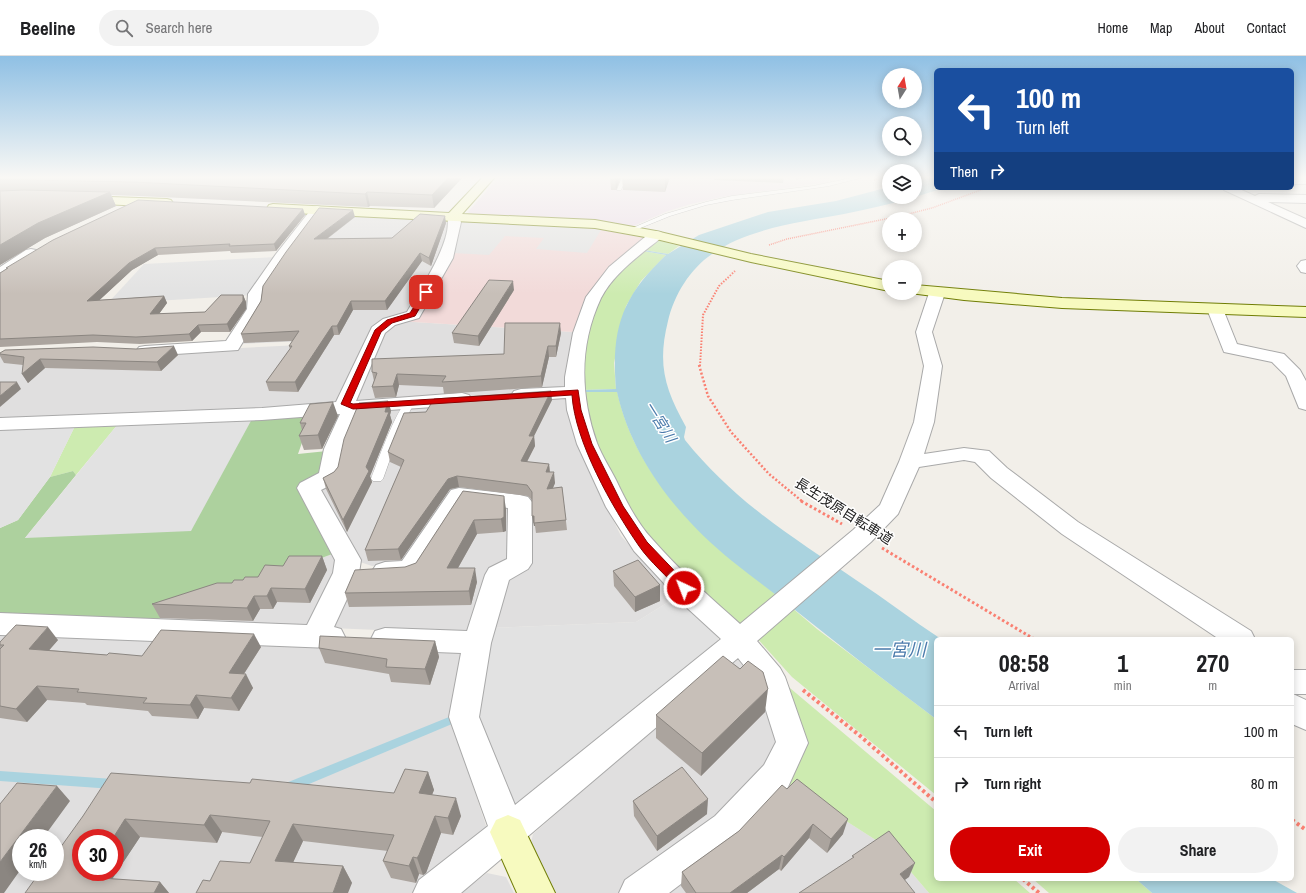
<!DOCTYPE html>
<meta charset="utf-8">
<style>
body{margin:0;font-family:"Archivo Narrow","Noto Sans JP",sans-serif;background:#f2f2f2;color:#202124;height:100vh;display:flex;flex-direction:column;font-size:15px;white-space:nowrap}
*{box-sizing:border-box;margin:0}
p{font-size:13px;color:#757577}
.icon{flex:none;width:22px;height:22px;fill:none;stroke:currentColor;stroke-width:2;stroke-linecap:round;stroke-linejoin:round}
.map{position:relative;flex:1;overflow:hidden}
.sheet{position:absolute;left:934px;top:581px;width:360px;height:244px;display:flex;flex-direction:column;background:#fff;border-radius:6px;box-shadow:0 2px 10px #0003}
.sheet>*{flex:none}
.top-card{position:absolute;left:934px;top:12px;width:360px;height:122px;border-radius:6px;box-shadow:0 2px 10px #0003;background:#1a4fa0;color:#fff;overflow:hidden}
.needle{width:26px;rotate:11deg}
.tools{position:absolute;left:882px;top:12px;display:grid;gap:8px}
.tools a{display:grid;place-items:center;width:40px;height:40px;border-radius:50%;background:#fff;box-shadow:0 2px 10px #0003;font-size:20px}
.speed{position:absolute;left:12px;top:773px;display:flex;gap:8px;font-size:20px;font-weight:700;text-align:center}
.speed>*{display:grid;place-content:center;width:52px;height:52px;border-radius:50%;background:#fff;box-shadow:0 2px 10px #0003;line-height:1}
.speed small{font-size:10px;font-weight:400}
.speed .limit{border:6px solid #d22;background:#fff;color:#111}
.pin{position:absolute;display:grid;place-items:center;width:34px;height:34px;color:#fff;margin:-17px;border-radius:8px;box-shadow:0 2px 6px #0006}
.me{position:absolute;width:44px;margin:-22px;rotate:317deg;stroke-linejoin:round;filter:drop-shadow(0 0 3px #0008)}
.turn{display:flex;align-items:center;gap:14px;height:84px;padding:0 16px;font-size:18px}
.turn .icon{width:52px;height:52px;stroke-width:2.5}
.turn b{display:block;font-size:28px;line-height:34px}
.then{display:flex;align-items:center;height:38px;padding:0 16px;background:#0003;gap:8px;font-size:15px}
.eta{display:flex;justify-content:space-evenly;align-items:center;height:68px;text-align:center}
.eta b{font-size:24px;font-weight:800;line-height:28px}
.cta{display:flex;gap:8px;margin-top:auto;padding:8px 16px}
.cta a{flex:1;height:46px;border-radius:24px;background:#d40000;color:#fff;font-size:16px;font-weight:800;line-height:46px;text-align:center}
.cta a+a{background:#f2f2f2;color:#202124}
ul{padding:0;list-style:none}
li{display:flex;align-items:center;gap:12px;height:52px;padding:0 16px;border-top:1px solid #e0e0e0}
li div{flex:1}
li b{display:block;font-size:15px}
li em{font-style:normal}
header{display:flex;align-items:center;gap:24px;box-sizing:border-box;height:56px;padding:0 20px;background:#fff;border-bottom:1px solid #e0e0e0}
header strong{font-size:19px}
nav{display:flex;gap:22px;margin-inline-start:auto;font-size:14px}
.search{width:280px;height:36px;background:#f2f2f2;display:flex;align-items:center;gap:10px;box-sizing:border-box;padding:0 14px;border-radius:22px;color:#757577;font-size:15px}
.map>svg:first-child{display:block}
.residential{fill:#e0dfdf;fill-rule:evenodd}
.commercial{fill:#f2dad9}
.industrial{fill:#ebdbe8}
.grass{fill:#cdebb0}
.forest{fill:#add19e}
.parking{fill:#e2e2e2}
.water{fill:#aad3df}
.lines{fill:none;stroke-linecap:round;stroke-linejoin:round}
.stream{fill:#aad3df;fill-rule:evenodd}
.lane-casing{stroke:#a9a9a9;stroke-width:1}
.street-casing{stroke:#a9a9a9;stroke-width:2}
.secondary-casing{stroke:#707d05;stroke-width:2}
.path-far4{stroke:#fa8072;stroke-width:1.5;stroke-dasharray:1 1;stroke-linecap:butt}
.path-far3{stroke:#fa8072;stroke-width:2;stroke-dasharray:1.5 1.5;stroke-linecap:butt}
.path-far2{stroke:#fa8072;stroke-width:2.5;stroke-dasharray:2 2;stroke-linecap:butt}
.path-far1{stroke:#fa8072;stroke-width:3;stroke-dasharray:2.5 2.5;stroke-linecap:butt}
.path{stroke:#fa8072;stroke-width:4;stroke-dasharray:3 3;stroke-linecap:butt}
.lane{fill:#fff;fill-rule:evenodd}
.street{fill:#fff;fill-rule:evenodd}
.secondary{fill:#f7fabf;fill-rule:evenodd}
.wall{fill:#aba49e}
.shaded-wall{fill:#8b8681}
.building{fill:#c7bfb8;stroke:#8b8681}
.route{fill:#d40000;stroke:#8a0000}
.labels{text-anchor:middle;stroke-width:3;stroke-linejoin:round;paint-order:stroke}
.street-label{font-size:14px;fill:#222;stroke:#fff}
.water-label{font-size:15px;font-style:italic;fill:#4a7aab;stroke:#fff}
.near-water-label{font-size:18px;font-style:italic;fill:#4a7aab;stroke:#fff}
</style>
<header>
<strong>Beeline</strong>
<div class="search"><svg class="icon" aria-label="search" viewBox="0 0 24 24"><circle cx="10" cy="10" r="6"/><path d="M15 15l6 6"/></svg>Search here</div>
<nav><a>Home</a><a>Map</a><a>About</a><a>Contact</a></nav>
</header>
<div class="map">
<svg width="1306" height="837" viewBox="0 0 1306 837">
<rect width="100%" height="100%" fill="#f2efe9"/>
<g class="residential">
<polygon points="318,157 442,163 451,165 443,201 405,260 391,260 375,276 341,350 0,366 0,299 142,297 300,289 303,285 240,288"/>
<polygon points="398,265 574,276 567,333 352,348 383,275"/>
<polygon points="568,339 597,431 621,480 678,540 636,566 490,572 526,445 477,437 457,432 404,509 372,510 354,504 316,431 357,353"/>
<polygon points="463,447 514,452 514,503 471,578 331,572 353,523 411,521"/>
<polygon points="335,497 342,508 312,574 153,565"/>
<path d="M0,576L466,596L453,669L490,782L419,837H0ZM21,782H55V816H21ZM81,782H115V816H81Z"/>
<polygon points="740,603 760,617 780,689 766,715 710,769 620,837 548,837 528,800 533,778 732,604"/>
<polygon points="785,726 893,795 929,837 661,837"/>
<polygon points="487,817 506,821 514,837 461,837"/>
</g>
<polygon class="commercial" points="460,166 598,173 645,182 574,276 398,265 415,261"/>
<polygon class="industrial" points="499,121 600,121 604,123 615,124 611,133 626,133 637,121 698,123 701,121 809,124 828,121 829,126 722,141 691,148 668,155 631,171 472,159 468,156"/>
<g class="grass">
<polygon points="654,183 679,190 668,198 644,194"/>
<polygon points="643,195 666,199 641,225 626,250 614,307 616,333 584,334 581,309 594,256 605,232 624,210"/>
<path d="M617,335C637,427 708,486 778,540L741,571L651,486L615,429L588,367L584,336Z"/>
<polygon points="118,368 76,419 73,415 50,421 75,370"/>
<polygon points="791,551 817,573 936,663 936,739 792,621 756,581"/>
<polygon points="784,627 936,755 936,823 1014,823 1030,837 929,837 893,795 785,726"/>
<polygon points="1033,823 1136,823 1152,837 1049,837"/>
</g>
<polygon class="forest" points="312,358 298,398 327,395 323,420 302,432 335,497 153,565 0,561 0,472 18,464 50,421 73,415 76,419 25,482 252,363"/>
<g class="parking">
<polygon points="462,165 554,169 601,174 587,197 536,193 544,182 505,180 489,199 453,197 460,166"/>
<polygon points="276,201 253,239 107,248 144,208"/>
<polygon points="252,363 191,475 25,482 118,368"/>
<polygon points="75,370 50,421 18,464 0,472 0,372"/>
<polygon points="678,540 719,580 717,588 519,759 469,660 490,572 636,566"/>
</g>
<g class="water">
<polygon points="922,121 936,121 936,132 944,132 915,141 915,123"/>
<path d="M889,131V141H915C891,148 868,153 844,158C802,166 748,172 712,198C690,213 674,239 668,265C657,309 665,333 686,371L684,381L685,384C735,446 792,481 856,524C885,543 912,564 941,583H936V663C886,626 838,588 790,550C771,535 751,520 732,505C679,462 632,404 617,336H584V334L616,333C611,272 622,241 666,199L643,195L644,194L668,198L699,179L768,156L836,145Z"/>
<polygon points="1136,823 1272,823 1297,837 1152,837"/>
</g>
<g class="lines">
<g class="stream">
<polygon points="449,661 452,662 454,665 452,668 290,736 286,735 285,731 286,727"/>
<polygon points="0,715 113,723 117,725 118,728 117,731 113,733 0,725"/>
</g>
<g class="lane-casing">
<g id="lane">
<polygon points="622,121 627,121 621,134 617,134"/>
<polygon points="795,121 802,121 797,123"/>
<polygon points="856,121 864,121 829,130 732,144 706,149 670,160 633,175 628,174 665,158 706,146 732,140 813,130"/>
<path d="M409,344L414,347L400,375L383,423L381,425H373L371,423C376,410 398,347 409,344Z"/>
</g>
</g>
<g class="street-casing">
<g id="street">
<rect x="1292" y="122" width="14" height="6"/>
<polygon points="1222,132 1237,132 1255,140 1259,138 1306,139 1306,147 1268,146 1306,163 1306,172 1224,134"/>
<polygon points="317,150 321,151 323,154 287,203 264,238 263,253 238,294 145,300 139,299 136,295 139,291 145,290 226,285 247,253 248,238 276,198 313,151"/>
<path d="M453,156L457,157L461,166L453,202L419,262L395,269L385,277L356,345L462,337L469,339L472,343L469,347L462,349L361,356L346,393L340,421L337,426L321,434L361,504L359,517L334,571L341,573L345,581L341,589L331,592L0,579V557L307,569L333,517L335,504L297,432L300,427L319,417L324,393L340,358L262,364L0,374V362L262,352L336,346L372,271L383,263L407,256C419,235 454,184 447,160L449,157Z"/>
<path d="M656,175L661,176L663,179L661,182C640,199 614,217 601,242C579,289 580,339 597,387C602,400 610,412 616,424C626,445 637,467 653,484C679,514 710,541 740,568L853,474L880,449L899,406L914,366L924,310L916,276L929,237L932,234L937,232L942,234L945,237L932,276L942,310L934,366L924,398L964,392L989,395L1007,412L1078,466L1251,575L1255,583H1219L1062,478L991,422L975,406L964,404L919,411L898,458L871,486L757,585L780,612L785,621L808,687L788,731L739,784L669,837H619L625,824L715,760L764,709L776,686L757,626L738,602L461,837H413L419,824L488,770L449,661L461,597L385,594L375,591L371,583L375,575L385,572L467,575L485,519L489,512L507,503L508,452L465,447L418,520C404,524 390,525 376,521L372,515L376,509L385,506L402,505L451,434L459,432L520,439L528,441L532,446V507L528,513L509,524L491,587L479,661L515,749L721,583L685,550L634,495L606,451L577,388L567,354L566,342L521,345L514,343L511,339L514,335L521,333L565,331V321L573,277L586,241L609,211L651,176Z"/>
<polygon points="31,193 36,194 38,197 36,200 5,220 0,221 0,211 26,194"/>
<polygon points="1306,204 1306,217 1301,216 1297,210 1301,205"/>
<polygon points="1215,248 1221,250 1223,253 1237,288 1284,298 1300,314 1306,325 1306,354 1299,352 1286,320 1272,306 1224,296 1207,253 1209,250"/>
<polygon points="1292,614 1306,614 1306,638 1293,638 1306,644 1306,674 1292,668"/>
</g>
</g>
<g class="secondary-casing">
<g id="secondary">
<polygon points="483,121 495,121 462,158 595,164 656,175 751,198 889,225 889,235 751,206 656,183 595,172 273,156 269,155 267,152 269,149 273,148 449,157"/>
<polygon points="83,140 167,143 171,144 173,147 171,150 167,151 79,147 77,144 79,141"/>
<polygon points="915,229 1062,242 1306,251 1306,261 1062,252 964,244 910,237 915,237"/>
<polygon points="508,759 520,764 555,837 517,837 490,776 496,764"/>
</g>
</g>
<g class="path-far4">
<polyline points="874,124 885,121"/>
<polyline points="769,189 787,183 905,159 932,152 986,132"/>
</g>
<polyline class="path-far3" points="700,310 703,259 719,230 735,215"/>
<polyline class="path-far2" points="699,309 708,340 731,376 769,418 803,446"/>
<g class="path-far1">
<polyline points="801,445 842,468"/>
<polyline points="882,492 1034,583"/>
</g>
<g class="path">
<polyline points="803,634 859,679 936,746"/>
<polyline points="1292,764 1306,774"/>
<polyline points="1023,823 1039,837"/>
</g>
<use href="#lane" class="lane"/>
<use href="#street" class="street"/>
<use href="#secondary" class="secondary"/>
</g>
<g class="wall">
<polygon points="0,121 463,121 434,152 370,150 368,151 139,140 111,139 116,150 45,182 0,209"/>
<polygon points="496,121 523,121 522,122"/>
<polygon points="610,121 621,121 616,134 611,134"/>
<polygon points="622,121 670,121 665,136 623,134"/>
<polygon points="715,121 784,121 783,127 714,124"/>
<polygon points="303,153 305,159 276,195 231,197 230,195 158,199 132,214 99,244 164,240 167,247 159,258 205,256 243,239 246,246 246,253 230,276 201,276 192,285 140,288 97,286 0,291 0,217 6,213 6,212"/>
<polygon points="355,161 327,183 392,182 446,167 431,210 422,205 387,254 353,254 339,279 334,279 298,336 269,335 266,326 290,293 289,290 292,285 244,287 241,278 261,245 263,230"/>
<polygon points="514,234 479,290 454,287 452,277"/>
<polygon points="561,277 556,301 549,301 542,331 444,338 443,331 399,329 396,341 375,342 372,331 374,325 372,316 504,298"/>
<polygon points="0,297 178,299 161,315 45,312 28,327 22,318 23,309 4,307 0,300"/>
<polygon points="552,344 534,380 535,390 527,406 549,408 550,416 555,427 553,432 562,431 567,474 536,477 535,470 534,470 532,444 528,440 459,431 450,433 401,504 368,505 365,494 401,411 390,406 388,396 426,356"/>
<polygon points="388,345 391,355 390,359 392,366 370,420 372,426 347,476 326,433 323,422 334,416"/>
<polygon points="338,360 322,393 304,394 299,380 302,374 300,367"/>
<polygon points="463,435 506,453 506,475 503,476 477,478 458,512 477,526 471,549 349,551 345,537 416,507"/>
<polygon points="322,500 327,514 310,547 277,546 273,553 260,553 253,565 160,562 152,548 232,527 258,521 283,510"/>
<polygon points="613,515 660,529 660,545 635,556 614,530"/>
<polygon points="58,584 49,594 107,599 142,600 261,591 244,618 253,632 239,655 204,652 198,663 152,660 148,655 87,649 85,647 47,644 27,666 0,662 0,593 1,593 0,592 0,586"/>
<polygon points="435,585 439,601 430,629 391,626 389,618 325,607 319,592"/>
<polygon points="740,613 765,656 701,720 656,682 656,659"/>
<polygon points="428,716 434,734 432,739 461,760 453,779 441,777 426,817 423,819 419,818 416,827 391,822 383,805 388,795 303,785 293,806 343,810 352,827 210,825 250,807 263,781 222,776 217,787 140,781 112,823 160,826 169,837 25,837 55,816 83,760 394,737"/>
<polygon points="787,733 843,778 827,797 809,782 781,815 779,813 747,837 686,837 681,830 682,816 739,775"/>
<polygon points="633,745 707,758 657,795 634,760"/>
</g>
<g class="shaded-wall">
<polygon points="449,121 463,121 434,152 432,139"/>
<polygon points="615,121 621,121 616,134"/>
<polygon points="665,121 670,121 665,136"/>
<polygon points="110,136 116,150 45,182 0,209 0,189 38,167"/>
<polygon points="367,136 370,150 368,151 365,138"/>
<polygon points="303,153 305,159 276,195 274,188"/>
<polygon points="353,154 355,161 316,191 314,183"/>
<polygon points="445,160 446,167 431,210 429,202"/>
<polygon points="155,192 158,199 132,214 90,253 87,245 129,207"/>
<polygon points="420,197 422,205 387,254 385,245"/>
<polygon points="513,225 514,234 479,290 478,280"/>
<polygon points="243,239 246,246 246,253 230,276 227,268"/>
<polygon points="164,240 167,247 153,266 150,258"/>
<polygon points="351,245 353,254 339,279 337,270"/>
<polygon points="560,267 561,277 556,301 556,290"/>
<polygon points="198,269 201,276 192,285 189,278"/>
<polygon points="332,270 334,279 298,336 295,326"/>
<polygon points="174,290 178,299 161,315 157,306"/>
<polygon points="548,290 549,301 542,331 541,320"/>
<polygon points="40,303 45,312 28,327 22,318"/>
<polygon points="397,318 399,329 396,341 393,330"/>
<polygon points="17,326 21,333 0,351 0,340"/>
<polygon points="551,335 552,344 534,380 535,390 522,415 521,405 529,380"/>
<polygon points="388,345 391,355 390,359 392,366 370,420 372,426 347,476 343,464 385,356"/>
<polygon points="333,346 338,360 322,393 318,379"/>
<polygon points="549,408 550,419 546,416"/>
<polygon points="554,416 555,427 548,443 547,433"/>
<polygon points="457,420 459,431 450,433 401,504 398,493 448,423"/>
<polygon points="504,440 506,453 506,475 503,476 501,463"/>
<polygon points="532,460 534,460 535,470 534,470"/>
<polygon points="474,464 477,478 450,526 447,512"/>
<polygon points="322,500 327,514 310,547 305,533"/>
<polygon points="475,512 477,526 471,549 469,535"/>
<polygon points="660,529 660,545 635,556 635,541"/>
<polygon points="271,532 277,546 273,553 267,540"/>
<polygon points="254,540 260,553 253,565 247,552"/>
<polygon points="48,571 58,584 39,606 29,593"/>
<polygon points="254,578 261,591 236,630 229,617"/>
<polygon points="435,585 439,601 430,629 425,613"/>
<polygon points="246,618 253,632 239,655 231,642"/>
<polygon points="37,630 47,644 27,666 16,653"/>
<polygon points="768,633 765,656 701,720 702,697"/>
<polygon points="196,639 204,652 198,663 190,649"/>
<polygon points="428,716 434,734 425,755 419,737"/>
<polygon points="57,730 70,745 43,782 21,782 21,813 4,837 0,837 0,806"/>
<polygon points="456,742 461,760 453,779 448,762"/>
<polygon points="708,743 707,758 657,795 657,780"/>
<polygon points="210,759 222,776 217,787 204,769"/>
<polygon points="435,760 441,777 426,817 423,819 417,802"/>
<polygon points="125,763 140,781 103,837 86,821 90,816 115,816 115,782 113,782"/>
<polygon points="848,763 843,778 827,797 831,783"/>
<polygon points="293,768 303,785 286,822 275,805"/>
<polygon points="813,768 809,782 781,815 784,801"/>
<polygon points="782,799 779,813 747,837 730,837"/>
<polygon points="413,801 419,818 416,827 409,810"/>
<polygon points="915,807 909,821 894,832 900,818"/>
<polygon points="343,810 352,827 348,837 333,837"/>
<polygon points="160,826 169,837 154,837"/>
</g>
<g class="building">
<polygon points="0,121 449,121 432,139 367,136 365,138 134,126 25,124 0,124"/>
<polygon points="24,134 110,136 38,167 0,189 0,135"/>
<polygon points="138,144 303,153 274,188 229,190 230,188 155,192 129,207 87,245 164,240 150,258 205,256 221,239 243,239 243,245 227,268 198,269 189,278 136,281 93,279 0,283 0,217 8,212 6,212 53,184"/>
<polygon points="319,152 353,154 314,183 392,182 420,158 445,160 429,202 420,197 385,245 351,245 337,270 332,270 295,326 266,326 292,290 289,290 299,275 241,278 261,245 263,230 286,196"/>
<polygon points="489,224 513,225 478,280 452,277"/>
<polygon points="505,267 560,267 556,290 548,290 541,320 442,326 446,320 397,318 393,330 372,331 377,317 372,316 372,303 504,298"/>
<polygon points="174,290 157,306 40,303 22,318 24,301 0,298 0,297 5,294 93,291 136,293"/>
<polygon points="0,326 17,326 0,340"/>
<polygon points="551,335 529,380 534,380 521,405 549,408 546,416 554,416 547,433 562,431 566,464 534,467 534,460 532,460 532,436 527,429 457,420 448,423 398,493 365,494 404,404 388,396 404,357 426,356 434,343"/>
<polygon points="388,345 385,356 389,356 366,411 369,415 343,464 323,422 334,416 338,411 344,383 359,347"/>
<polygon points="333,346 318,379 299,380 306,367 300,367 310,348"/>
<polygon points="463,435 504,440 504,461 501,463 474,464 447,512 475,512 469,535 345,537 355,514 405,511 416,507"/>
<polygon points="289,500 322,500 305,533 271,532 267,540 254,540 247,552 152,548 217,527 232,527 234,524 243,524 245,521 258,521 265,509 283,510"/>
<polygon points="638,504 660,529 635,541 613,515"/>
<polygon points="16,569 48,571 29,593 107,599 109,597 142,600 161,574 254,578 229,617 246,618 231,642 196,639 190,649 143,647 147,642 77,636 79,633 37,630 16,653 0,650 0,593 4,589 0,589 0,586"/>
<polygon points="320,580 435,585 425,613 386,611 387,603 319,592"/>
<polygon points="723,600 740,613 748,605 763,616 768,633 702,697 656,659"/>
<polygon points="682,711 708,743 657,780 633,745"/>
<polygon points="405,713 428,716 419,737 456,742 448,762 435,760 419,799 417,802 413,801 409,810 383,805 394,779 293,768 275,805 343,810 333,837 196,837 203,824 210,825 220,805 250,807 270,765 210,759 204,769 125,763 113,782 81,782 81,816 90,816 86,821 160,826 154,837 25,837 40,816 55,816 55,799 83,760 111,717 250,727 252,723 394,737"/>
<polygon points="797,723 848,763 831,783 813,768 784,801 782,799 730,837 696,837 682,816 739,775 782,729 787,733"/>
<polygon points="17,727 57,730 0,806 0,748"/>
<polygon points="889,775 915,807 900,818 915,837 799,837 854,801 852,800"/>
</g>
<linearGradient id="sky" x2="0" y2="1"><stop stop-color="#8fc0e4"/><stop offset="0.51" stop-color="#f9f8f5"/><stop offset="1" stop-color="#f9f8f5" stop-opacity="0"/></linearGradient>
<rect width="1306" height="238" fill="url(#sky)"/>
<path class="route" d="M424,235L429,236L415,260L392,267L381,276L350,347L353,348L578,334L581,354L592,388L623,450L647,486L688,529L690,532L688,535H680C667,520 650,506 639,490C612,451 575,386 572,339L353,353L341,348L375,274L387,264L410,257Z"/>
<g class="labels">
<g class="street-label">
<text transform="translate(844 455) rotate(32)" y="5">長生茂原自転車道</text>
</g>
<g class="water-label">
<text transform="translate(660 366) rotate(58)" y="5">一宮川</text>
</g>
<g class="near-water-label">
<text x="899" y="600">一宮川</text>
</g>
</g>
</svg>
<div class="tools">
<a><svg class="needle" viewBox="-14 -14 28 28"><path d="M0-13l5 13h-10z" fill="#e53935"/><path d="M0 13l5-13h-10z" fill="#757577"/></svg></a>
<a><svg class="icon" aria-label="search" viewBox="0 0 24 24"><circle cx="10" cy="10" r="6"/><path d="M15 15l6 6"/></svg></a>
<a><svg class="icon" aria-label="layers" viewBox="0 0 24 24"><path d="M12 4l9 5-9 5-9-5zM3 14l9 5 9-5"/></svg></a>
<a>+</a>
<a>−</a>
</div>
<div class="speed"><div>26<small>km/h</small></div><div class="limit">30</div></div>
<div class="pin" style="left:426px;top:236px;background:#d93025"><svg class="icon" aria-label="arrive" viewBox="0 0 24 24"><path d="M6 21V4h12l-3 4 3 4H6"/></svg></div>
<svg class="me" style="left:684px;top:532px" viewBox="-20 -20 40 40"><circle r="17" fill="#d40000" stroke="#fff" stroke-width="3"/><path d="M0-11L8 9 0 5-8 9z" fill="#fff"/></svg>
<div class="top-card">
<div class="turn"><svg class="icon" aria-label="left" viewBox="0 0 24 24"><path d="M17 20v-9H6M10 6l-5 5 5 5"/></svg><div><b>100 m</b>Turn left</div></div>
<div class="then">Then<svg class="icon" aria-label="right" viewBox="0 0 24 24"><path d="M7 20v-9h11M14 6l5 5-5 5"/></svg></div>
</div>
<section class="sheet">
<div class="eta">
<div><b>08:58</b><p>Arrival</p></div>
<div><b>1</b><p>min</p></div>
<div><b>270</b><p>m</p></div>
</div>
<ul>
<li><svg class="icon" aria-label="left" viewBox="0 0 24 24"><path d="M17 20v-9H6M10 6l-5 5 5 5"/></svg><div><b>Turn left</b></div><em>100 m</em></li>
<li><svg class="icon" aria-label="right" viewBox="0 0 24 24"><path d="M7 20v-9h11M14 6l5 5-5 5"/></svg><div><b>Turn right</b></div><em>80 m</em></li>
</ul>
<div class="cta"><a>Exit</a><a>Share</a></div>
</section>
</div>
